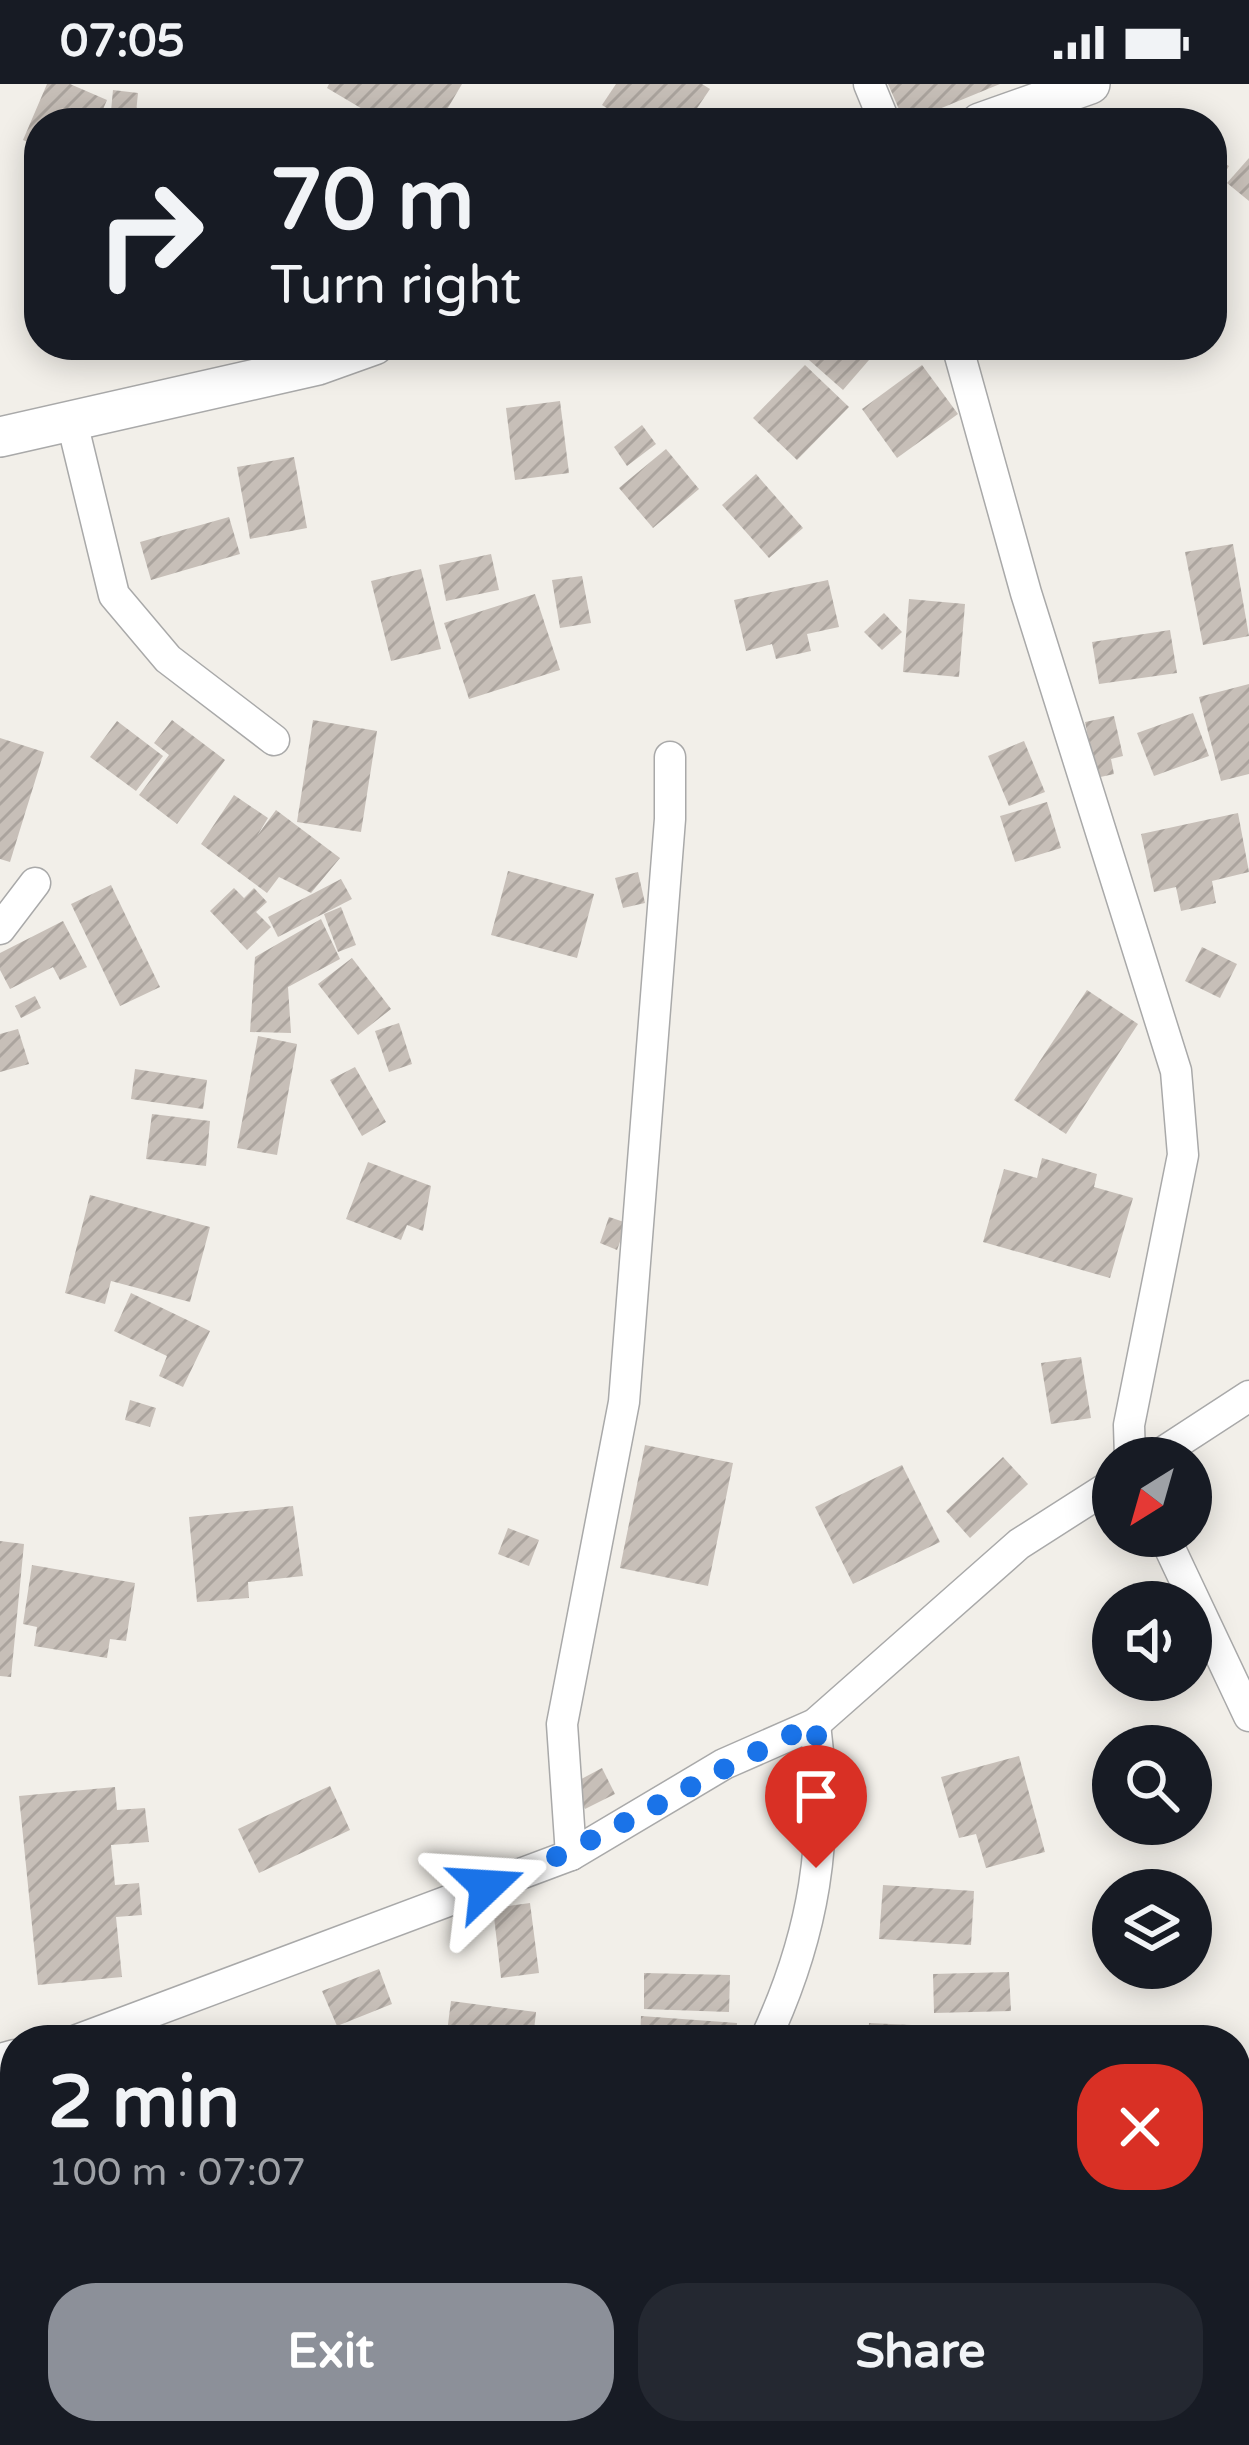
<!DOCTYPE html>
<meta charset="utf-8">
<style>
body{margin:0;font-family:"Varela Round",sans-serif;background:#242831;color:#f1f3f6;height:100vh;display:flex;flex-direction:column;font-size:45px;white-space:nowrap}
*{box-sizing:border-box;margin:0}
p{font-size:39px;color:#9ea1a6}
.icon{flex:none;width:66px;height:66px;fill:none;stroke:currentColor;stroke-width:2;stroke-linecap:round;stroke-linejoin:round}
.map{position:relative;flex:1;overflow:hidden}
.details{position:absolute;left:0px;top:1941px;width:1251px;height:420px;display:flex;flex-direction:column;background:#171b24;border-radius:48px 48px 0 0;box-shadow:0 6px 30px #0003}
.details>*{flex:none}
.hud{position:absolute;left:24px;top:24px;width:1203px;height:252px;border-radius:48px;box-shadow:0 6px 30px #0003;background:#171b24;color:#f1f3f6;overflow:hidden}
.needle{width:78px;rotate:217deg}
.tools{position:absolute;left:1092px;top:1353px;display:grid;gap:24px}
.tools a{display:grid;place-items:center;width:120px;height:120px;border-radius:50%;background:#171b24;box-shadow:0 6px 30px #0003;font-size:60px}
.pin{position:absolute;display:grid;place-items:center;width:102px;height:102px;color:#fff;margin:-123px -51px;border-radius:50% 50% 50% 0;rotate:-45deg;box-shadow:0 0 12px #0007}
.pin .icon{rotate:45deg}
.me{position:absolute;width:132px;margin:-66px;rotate:70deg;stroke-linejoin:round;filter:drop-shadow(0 0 9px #0008)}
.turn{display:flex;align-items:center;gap:42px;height:252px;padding:0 48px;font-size:54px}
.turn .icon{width:156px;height:156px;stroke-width:2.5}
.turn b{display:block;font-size:84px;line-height:102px}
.round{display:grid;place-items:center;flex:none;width:126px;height:126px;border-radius:48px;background:#242831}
.head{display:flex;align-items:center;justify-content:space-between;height:204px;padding:0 48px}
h1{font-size:72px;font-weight:700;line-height:90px}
.cta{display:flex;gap:24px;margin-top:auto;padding:24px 48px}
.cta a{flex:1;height:138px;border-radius:48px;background:#8c9099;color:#fff;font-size:48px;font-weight:700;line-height:138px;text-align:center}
.cta a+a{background:#242831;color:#f1f3f6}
.status{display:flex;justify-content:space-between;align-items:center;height:84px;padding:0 60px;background:#171b24;direction:ltr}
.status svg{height:33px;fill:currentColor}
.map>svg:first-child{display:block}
.building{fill:url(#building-hatch)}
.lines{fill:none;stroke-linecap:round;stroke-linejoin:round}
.minor-casing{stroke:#a9a9a9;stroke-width:33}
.tertiary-casing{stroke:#a9a9a9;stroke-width:42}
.minor{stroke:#fff;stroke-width:30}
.tertiary{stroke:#fff;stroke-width:39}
.route{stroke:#1a73e8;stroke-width:21;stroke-dasharray:0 37.8}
</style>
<div class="status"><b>07:05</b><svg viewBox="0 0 49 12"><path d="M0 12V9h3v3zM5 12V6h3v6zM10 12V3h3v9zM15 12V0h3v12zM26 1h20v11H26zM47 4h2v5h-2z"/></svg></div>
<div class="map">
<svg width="1249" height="2361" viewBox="0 0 1249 2361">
<defs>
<pattern id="building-hatch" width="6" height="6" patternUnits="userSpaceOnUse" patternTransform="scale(3)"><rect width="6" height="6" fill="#c7bfb8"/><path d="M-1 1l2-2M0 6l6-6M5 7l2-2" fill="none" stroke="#aba49e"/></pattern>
</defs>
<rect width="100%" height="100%" fill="#f2efe9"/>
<g class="building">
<polygon points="47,0 70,0 107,16 97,39 67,33 64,39 39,39 39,63 23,56"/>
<polygon points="329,0 462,0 439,39 386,39 327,4"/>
<polygon points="616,0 702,0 710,5 687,39 630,39 602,21"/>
<polygon points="888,0 1000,0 905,39"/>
<polygon points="113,6 138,9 136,29 111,27"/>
<polygon points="1212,72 1229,82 1212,108"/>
<polygon points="1249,74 1249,117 1227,99"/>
<polygon points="792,261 882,261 843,306"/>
<polygon points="805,281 849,323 797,376 753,334"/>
<polygon points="922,281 958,330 897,374 862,325"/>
<polygon points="560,317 569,389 515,396 506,324"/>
<polygon points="642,341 656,360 627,382 614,363"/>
<polygon points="666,365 699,405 653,444 619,404"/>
<polygon points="294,373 307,444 250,455 237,383"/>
<polygon points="756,390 803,444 769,474 722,421"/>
<polygon points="229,433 240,470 151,496 140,458"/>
<polygon points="1233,460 1249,552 1203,561 1185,468"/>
<polygon points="491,470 499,506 446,517 439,481"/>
<polygon points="421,485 441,565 391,577 371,497"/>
<polygon points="582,492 591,539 560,544 552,496"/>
<polygon points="828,496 839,543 807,550 811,567 776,575 772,560 746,567 734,516"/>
<polygon points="535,510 560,586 469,615 444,539"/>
<polygon points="909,515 965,520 959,593 903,588"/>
<polygon points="884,529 902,548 882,566 864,548"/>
<polygon points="1170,546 1177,589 1099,600 1092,558"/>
<polygon points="1249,600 1249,690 1221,697 1199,613"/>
<polygon points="1193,629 1209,672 1154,692 1137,649"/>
<polygon points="1114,632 1123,672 1111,675 1114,690 1096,694 1085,638"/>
<polygon points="172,636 225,676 177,740 139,711 169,671 154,659"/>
<polygon points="313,636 377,647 361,748 297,738"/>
<polygon points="117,637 163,672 136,707 90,673"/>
<polygon points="0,654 44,668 10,778 0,775"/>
<polygon points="1024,657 1045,708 1009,722 988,672"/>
<polygon points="234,711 268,734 257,752 276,726 340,774 311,809 279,793 267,809 201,760"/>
<polygon points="1047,718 1061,764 1015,778 1000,732"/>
<polygon points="1238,729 1249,788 1212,797 1216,819 1181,827 1176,803 1154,808 1141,750"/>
<polygon points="508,787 594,810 577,874 491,851"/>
<polygon points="638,788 645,819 623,824 615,794"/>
<polygon points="341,795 352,815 278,853 268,833"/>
<polygon points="111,801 160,903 120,922 71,820"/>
<polygon points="234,804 244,814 254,804 267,818 256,828 271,843 247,866 210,827"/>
<polygon points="341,823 356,861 338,868 324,830"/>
<polygon points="321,835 340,875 288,903 291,949 250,948 255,873"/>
<polygon points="63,837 87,883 60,896 53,883 10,905 0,886 0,869"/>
<polygon points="1202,863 1237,880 1220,914 1185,897"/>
<polygon points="352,874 391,925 358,951 318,900"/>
<polygon points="1087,906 1138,940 1066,1050 1014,1016"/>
<polygon points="35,912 41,924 21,934 15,922"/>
<polygon points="399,939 412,980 389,988 375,947"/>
<polygon points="18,945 29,980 0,988 0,950"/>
<polygon points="258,952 297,960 277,1071 237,1064"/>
<polygon points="355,983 386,1038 362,1052 330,996"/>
<polygon points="135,985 207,996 203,1025 131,1015"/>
<polygon points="152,1030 210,1037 206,1082 146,1075"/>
<polygon points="1042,1074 1097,1090 1094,1103 1133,1114 1110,1194 983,1158 1004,1085 1037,1094"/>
<polygon points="368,1078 431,1102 423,1147 407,1141 401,1156 346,1135"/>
<polygon points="90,1111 210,1143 190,1218 111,1197 105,1220 65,1209"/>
<polygon points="609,1133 627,1139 617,1166 600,1159"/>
<polygon points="131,1209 210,1247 183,1303 159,1292 167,1272 114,1247"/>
<polygon points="1081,1273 1091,1334 1051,1340 1041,1279"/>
<polygon points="130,1316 156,1324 150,1343 125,1336"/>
<polygon points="645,1361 733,1379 708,1502 620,1484"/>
<polygon points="1003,1373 1028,1400 970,1454 946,1427"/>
<polygon points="902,1381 940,1458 853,1500 815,1423"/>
<polygon points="293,1422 303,1492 248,1498 249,1514 197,1518 189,1433"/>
<polygon points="508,1444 539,1456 529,1482 498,1470"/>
<polygon points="0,1457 24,1460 11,1593 0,1592"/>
<polygon points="32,1481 135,1499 126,1557 110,1555 107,1574 34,1562 37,1543 23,1540"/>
<polygon points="1019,1672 1045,1768 986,1784 976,1750 959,1754 941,1693"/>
<polygon points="602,1684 615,1710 585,1725 572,1700"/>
<polygon points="330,1702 350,1746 259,1789 238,1745"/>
<polygon points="115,1703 117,1726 145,1724 149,1758 111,1761 115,1801 139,1799 142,1831 116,1833 122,1893 38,1901 19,1712"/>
<polygon points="883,1801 974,1807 971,1861 879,1855"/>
<polygon points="530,1819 539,1889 501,1894 493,1824"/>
<polygon points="379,1885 392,1920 337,1942 322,1907"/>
<polygon points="1009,1888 1011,1927 934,1929 933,1890"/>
<polygon points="644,1889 730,1891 729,1928 644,1925"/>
<polygon points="451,1917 536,1928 533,1956 446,1956"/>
<polygon points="641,1932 737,1939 736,1956 640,1956"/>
<polygon points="869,1939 998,1945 998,1956 868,1956"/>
<polygon points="15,2011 15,2049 0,2052 0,2014"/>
<polygon points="102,2346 144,2346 135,2361"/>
<polygon points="77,2347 102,2361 70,2361"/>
</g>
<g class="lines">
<g class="minor-casing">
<g id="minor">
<polyline points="869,0 885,39"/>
<polyline points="957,261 1026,509 1176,987 1183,1071 1129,1341 1130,1374"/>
<polyline points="71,334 114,511 168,575 274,656"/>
<polyline points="0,845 35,799"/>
<polyline points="1154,1374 1249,1312"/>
<polyline points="1164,1452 1249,1632"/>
<polyline points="571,1771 562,1640 624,1318 670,735 670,673"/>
<polyline points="77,1956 571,1771 724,1680 815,1640 1019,1460 1113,1400"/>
<path d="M765,1956C814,1851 830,1755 815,1640"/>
<polyline points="0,1975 15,1971"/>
<polyline points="595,2346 598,2361"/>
<polyline points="657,2361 792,2351 823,2361"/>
</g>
</g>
<g class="tertiary-casing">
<g id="tertiary">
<polyline points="980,39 1090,0"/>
<polyline points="0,353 318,281 374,261"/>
</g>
</g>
<use href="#minor" class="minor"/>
<use href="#tertiary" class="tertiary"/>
</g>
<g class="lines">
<path class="route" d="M487,1802C602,1759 703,1690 815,1640L825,1714L816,1784"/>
</g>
</svg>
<div class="tools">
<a><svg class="needle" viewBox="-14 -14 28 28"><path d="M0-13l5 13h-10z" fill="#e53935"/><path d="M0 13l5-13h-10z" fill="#9ea1a6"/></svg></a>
<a><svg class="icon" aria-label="sound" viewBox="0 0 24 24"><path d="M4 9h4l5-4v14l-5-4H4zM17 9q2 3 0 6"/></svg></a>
<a><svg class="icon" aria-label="search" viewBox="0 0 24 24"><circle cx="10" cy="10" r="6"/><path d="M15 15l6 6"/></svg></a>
<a><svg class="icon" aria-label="layers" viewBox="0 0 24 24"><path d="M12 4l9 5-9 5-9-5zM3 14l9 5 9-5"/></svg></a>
</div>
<div class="pin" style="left:816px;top:1784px;background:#d93025"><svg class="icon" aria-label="arrive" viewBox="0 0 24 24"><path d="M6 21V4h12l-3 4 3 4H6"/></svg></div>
<svg class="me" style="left:487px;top:1802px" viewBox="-20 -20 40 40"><path d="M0-17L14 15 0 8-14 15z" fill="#1a73e8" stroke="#fff" stroke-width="4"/></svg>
<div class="hud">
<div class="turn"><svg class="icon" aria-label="right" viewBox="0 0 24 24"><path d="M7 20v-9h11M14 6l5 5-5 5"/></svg><div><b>70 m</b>Turn right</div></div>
</div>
<section class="details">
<div class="head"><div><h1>2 min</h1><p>100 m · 07:07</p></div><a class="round" style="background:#d93025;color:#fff"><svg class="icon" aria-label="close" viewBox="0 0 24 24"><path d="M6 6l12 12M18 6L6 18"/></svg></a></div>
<div class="cta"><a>Exit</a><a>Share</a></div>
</section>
</div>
